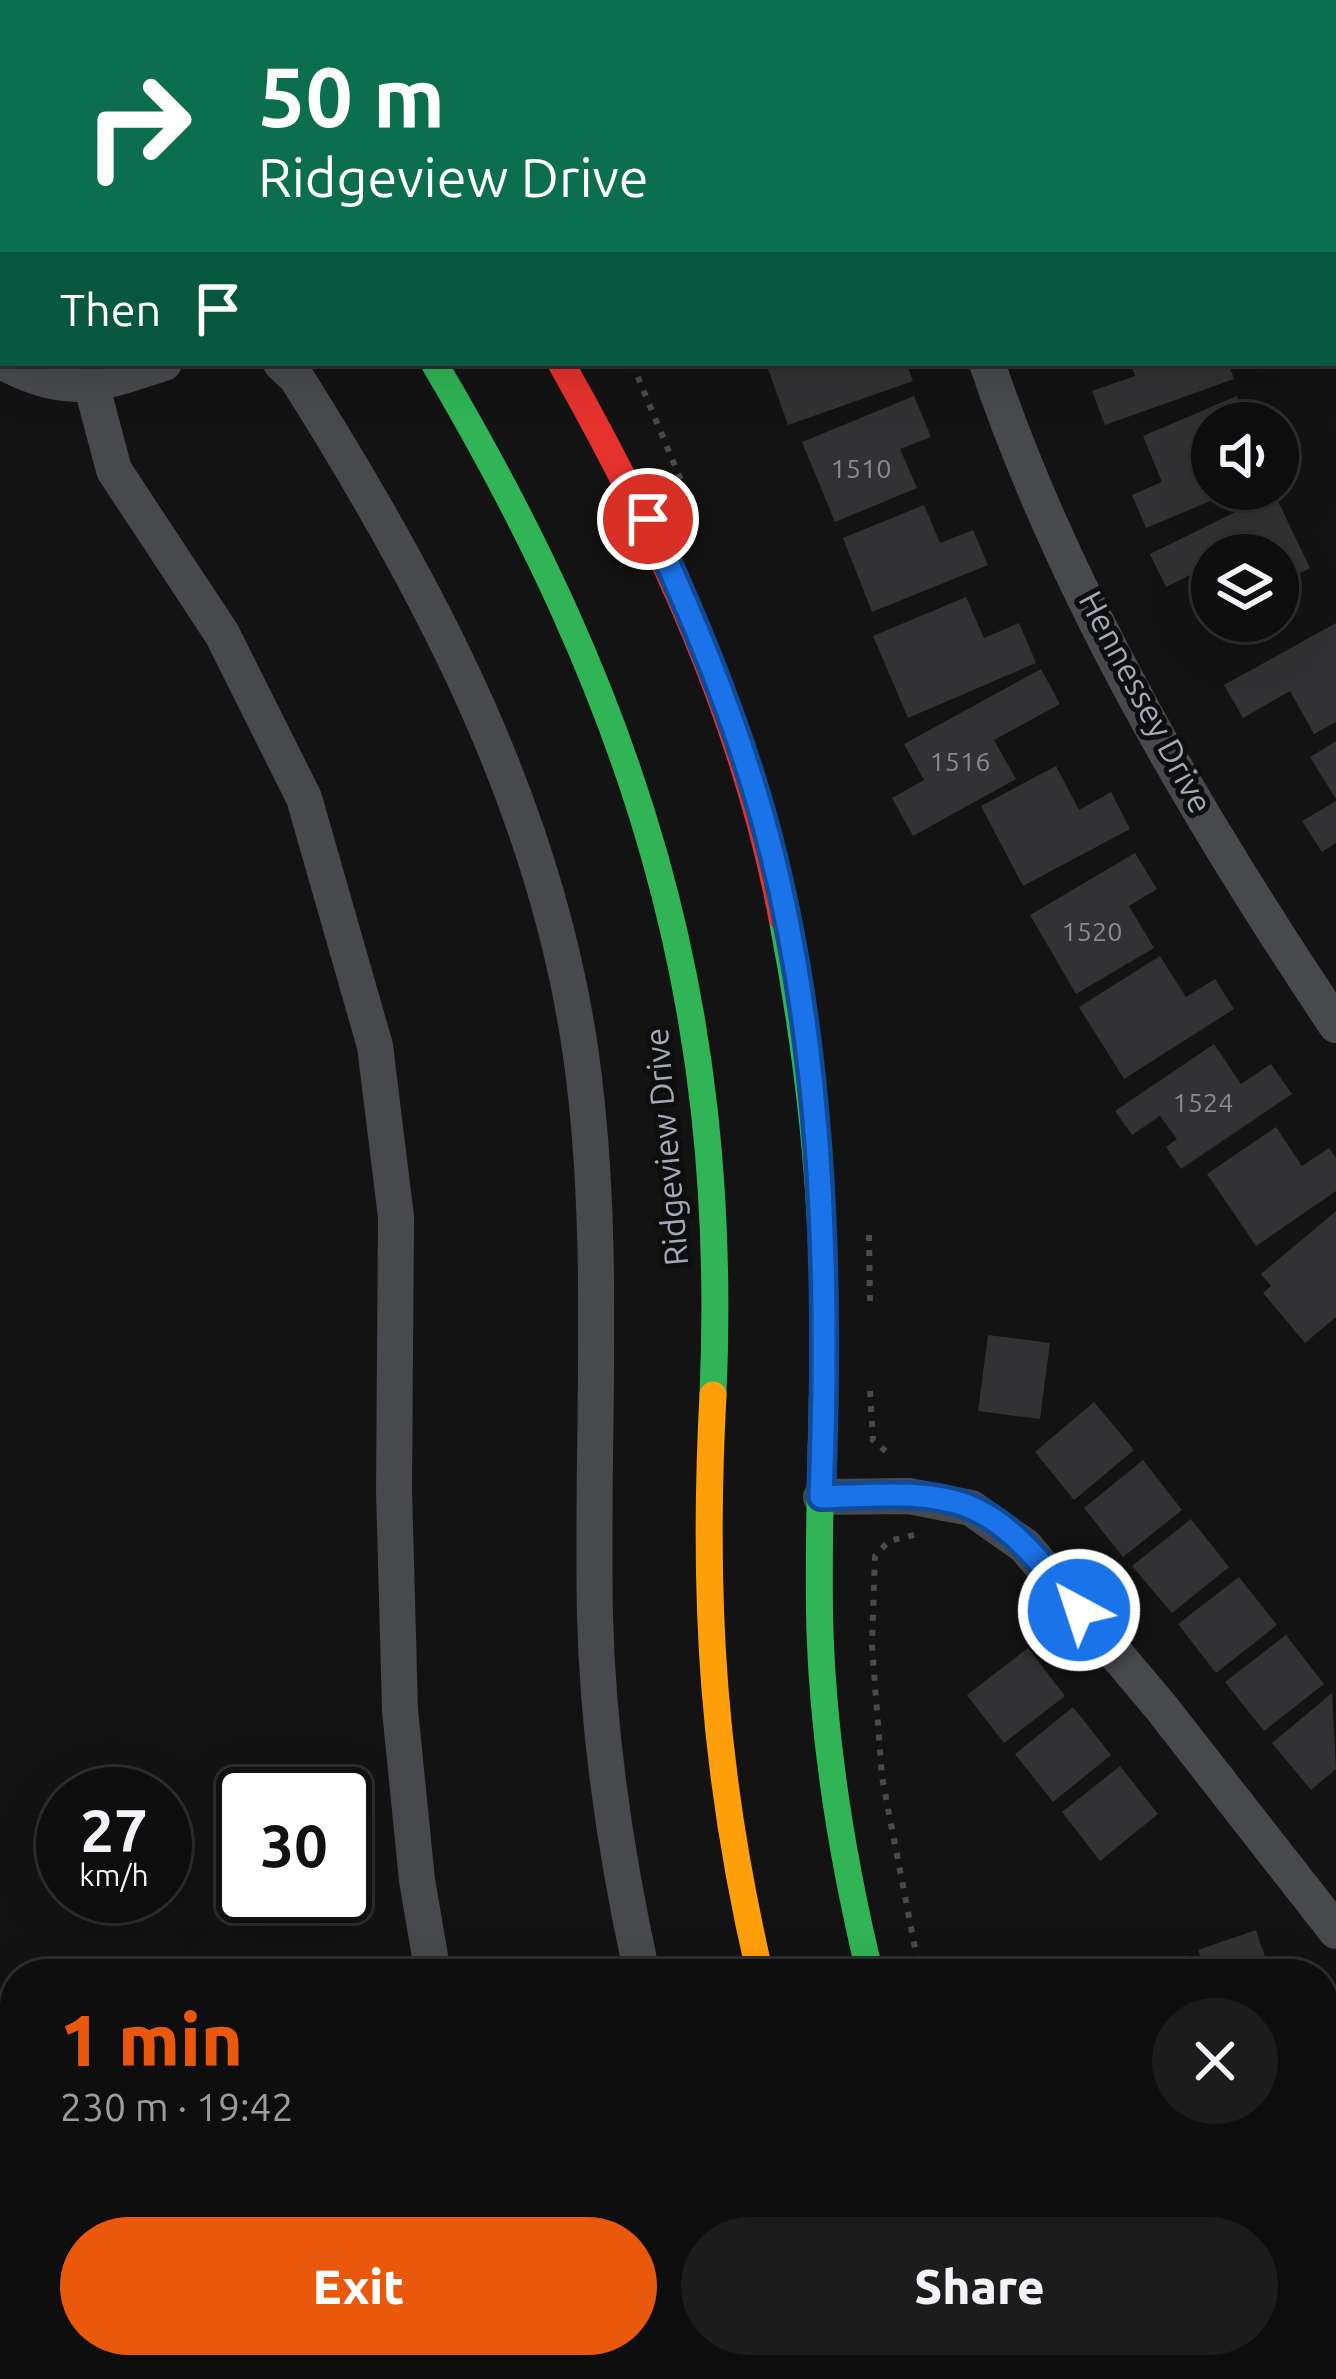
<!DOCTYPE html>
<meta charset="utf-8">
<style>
body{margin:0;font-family:Ubuntu,sans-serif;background:#1c1c1c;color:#f1f3f6;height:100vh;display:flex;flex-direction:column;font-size:45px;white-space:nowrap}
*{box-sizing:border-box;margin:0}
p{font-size:39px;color:#9b9c9e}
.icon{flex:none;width:66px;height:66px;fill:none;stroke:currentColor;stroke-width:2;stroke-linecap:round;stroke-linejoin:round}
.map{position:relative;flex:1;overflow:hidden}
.panel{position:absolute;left:0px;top:1959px;width:1338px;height:420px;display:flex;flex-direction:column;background:#0e0e0e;border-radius:48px 48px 0 0;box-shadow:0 12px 48px #0002,0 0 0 3px #2e2e2e}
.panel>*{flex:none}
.hud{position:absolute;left:0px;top:0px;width:1338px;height:366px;box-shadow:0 12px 48px #0002,0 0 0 3px #2e2e2e;background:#0b6e4f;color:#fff;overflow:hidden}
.fabs{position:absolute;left:1191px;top:402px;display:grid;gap:24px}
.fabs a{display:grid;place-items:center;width:108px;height:108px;border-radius:50%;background:#0e0e0e;box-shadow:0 12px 48px #0002,0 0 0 3px #2e2e2e;font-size:60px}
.speed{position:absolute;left:36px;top:1767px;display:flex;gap:24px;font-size:60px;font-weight:700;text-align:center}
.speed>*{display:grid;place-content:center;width:156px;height:156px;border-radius:50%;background:#0e0e0e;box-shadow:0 12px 48px #0002,0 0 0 3px #2e2e2e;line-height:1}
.speed small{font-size:30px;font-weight:400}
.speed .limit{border:6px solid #111;border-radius:18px;background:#fff;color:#111}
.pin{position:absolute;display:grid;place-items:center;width:102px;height:102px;color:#fff;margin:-51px;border:6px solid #fff;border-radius:50%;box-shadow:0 3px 12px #0007}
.me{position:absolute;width:132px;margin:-66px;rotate:320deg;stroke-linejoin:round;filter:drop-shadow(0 0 9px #0008)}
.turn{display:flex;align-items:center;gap:42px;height:252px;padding:0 60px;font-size:54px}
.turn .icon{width:156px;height:156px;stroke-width:2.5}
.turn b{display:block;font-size:84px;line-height:102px}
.then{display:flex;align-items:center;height:114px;padding:0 60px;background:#0003;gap:24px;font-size:45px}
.round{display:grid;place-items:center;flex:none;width:126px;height:126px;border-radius:63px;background:#1c1c1c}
.headline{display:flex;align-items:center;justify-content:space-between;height:204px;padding:0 60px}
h1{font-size:72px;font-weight:800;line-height:90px;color:#ea580c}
.primary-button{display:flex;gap:24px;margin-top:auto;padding:24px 60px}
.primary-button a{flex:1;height:138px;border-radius:72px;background:#ea580c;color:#fff;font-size:48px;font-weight:800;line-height:138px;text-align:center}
.primary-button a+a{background:#1c1c1c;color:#f1f3f6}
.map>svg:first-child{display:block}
.built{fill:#1d1d20}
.building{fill:#323234}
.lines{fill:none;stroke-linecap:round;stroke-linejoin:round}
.path{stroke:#494a4e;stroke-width:6;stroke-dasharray:6 9;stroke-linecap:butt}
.lane{stroke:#47494c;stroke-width:18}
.street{stroke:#47494c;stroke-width:36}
.fast{stroke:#30b455;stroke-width:27}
.slow{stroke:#ff9f0a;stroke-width:27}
.jam{stroke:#e5322d;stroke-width:27}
.route-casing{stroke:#114b97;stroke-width:30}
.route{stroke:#1a73e8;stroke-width:21}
.labels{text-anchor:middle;stroke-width:10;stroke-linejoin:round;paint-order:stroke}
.number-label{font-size:27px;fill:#878b96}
.street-label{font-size:33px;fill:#a3a9b6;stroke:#0e0e0f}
</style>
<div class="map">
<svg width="1336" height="2379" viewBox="0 0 1336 2379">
<rect width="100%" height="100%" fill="#131313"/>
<polygon class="built" points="340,2364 782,2364 792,2379 323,2379"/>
<g class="building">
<polygon points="766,363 906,363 913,381 788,425"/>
<polygon points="1130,363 1228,363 1234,379 1105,425 1092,391 1135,376"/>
<polygon points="914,396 931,437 900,449 917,488 835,522 802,442"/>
<polygon points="1237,396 1249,423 1212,423 1212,489 1239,489 1146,528 1132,495 1162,482 1143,436"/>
<polygon points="1274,493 1310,568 1278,584 1278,555 1212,555 1212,564 1166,587 1150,554"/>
<polygon points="924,505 940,543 973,530 988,565 872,612 843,538"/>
<polygon points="966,597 984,638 1019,623 1036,663 908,718 873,636"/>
<polygon points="1336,623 1336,722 1314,734 1290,691 1243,718 1224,685"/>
<polygon points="1041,669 1060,704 994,740 1016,779 913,836 892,798 924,780 904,744"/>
<polygon points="1336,741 1336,799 1310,757"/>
<polygon points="1056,766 1079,810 1111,792 1130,829 1023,886 981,806"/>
<polygon points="1336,801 1336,843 1322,852 1302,821"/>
<polygon points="1135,853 1157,889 1129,906 1154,948 1076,994 1030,915"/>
<polygon points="1160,956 1186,997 1215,979 1234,1009 1124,1079 1079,1007"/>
<polygon points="1214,1044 1241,1084 1271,1064 1292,1094 1181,1169 1166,1147 1177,1139 1160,1116 1132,1135 1115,1111"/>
<polygon points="1276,1127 1302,1166 1329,1148 1336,1158 1336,1191 1256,1246 1207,1174"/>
<polygon points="1336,1211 1336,1317 1305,1343 1263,1293 1271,1286 1261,1274"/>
<polygon points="988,1335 1050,1343 1040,1419 978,1411"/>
<polygon points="1094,1402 1134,1450 1074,1500 1035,1452"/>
<polygon points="1143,1460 1182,1510 1123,1557 1084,1508"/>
<polygon points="1191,1519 1229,1567 1172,1613 1132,1566"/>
<polygon points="1239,1577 1277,1625 1216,1673 1178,1624"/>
<polygon points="1286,1635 1324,1684 1264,1731 1225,1682"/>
<polygon points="1028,1648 1065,1696 1004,1743 967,1695"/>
<polygon points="1332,1693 1336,1769 1311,1790 1272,1743"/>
<polygon points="1073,1707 1111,1755 1053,1802 1015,1754"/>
<polygon points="1120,1766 1158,1814 1100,1861 1062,1812"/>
<polygon points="1256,1930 1271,1974 1207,1974 1198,1950"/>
<polygon points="1187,1955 1193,1974 1128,1974 1127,1973"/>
<polygon points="1336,2124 1336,2203 1323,2208 1323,2128"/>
<polygon points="1336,2276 1336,2318 1323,2310 1323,2296"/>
<polygon points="1291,2364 1325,2364 1336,2368 1336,2379 1286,2379"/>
</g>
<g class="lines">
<g class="path">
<polyline points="632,363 693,509"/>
<polyline points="869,1235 870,1306"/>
<polyline points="870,1391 873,1440 892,1457"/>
<polyline points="914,1535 889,1541 875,1556 872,1645 882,1777 920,1974"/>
<polyline points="800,2364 806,2379"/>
<polyline points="1075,2364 1083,2379"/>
</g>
<g class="lane">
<polyline points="722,2364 730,2379"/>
<polyline points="499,2379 542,2364"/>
</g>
<g class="street">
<polyline points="870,0 871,3"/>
<polyline points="0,127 3,125"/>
<polyline points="0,176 3,176"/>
<path d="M5,363C69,397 100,384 164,363"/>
<path d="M281,363L296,377C428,586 546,807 581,1055C607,1240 591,1430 595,1616C598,1737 616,1856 642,1974"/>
<path d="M987,363C1066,597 1199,820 1336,1025"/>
<polyline points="92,387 114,470 222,634 304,798 375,1046 396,1217 394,1490 400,1710 417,1880 433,1974"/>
<polyline points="821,1497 909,1496 971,1508 1025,1546 1160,1706 1336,1931"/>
<polyline points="0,2043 15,2083"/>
<polyline points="1323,2054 1336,2047"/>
<polyline points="204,2364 216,2379"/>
<polyline points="250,2379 269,2364"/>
</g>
<g class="fast">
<polyline points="265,0 268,3"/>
<polyline points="201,3 205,0"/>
<polyline points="361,3 362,0"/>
<path d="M434,363C634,701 730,999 713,1395"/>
<path d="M782,918C802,1022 816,1127 821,1233C828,1367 816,1500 820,1633C824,1749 843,1862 870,1974"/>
<polyline points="906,2364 915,2379"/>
<polyline points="1022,2364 1031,2379"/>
</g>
<g class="slow">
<polyline points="134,0 137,3"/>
<path d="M713,1395C702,1600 713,1773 760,1974"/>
</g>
<path class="jam" d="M561,363C660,538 744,719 782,918"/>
</g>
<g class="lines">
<g class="route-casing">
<path id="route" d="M648,519C691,613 731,708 760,808C823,1028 830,1270 821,1497C868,1496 926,1489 970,1507C1016,1526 1049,1573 1079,1610"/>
</g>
<use href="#route" class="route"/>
</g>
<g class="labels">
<g class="number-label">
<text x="861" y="478">1510</text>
<text x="960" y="771">1516</text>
<text x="1092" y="941">1520</text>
<text x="1203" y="1112">1524</text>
</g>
<g class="street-label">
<text transform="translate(1146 702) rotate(62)" y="12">Hennessey Drive</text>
<text transform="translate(666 1147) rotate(-95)" y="12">Ridgeview Drive</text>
</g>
</g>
</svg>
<div class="fabs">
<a><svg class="icon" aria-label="sound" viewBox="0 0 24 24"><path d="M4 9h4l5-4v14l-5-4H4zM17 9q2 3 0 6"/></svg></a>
<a><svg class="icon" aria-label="layers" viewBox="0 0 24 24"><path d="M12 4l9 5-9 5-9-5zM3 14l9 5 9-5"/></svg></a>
</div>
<div class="speed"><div>27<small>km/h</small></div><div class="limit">30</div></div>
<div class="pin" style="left:648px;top:519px;background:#d93025"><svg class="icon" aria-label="arrive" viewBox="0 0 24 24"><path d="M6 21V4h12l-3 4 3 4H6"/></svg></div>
<svg class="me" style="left:1079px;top:1610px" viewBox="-20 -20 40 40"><circle r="17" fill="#1a73e8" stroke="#fff" stroke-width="3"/><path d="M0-11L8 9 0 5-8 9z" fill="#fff"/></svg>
<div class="hud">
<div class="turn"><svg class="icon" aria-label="right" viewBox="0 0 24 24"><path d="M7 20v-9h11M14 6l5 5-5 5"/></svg><div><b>50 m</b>Ridgeview Drive</div></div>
<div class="then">Then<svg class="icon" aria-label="arrive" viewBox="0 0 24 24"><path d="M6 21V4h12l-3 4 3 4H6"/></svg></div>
</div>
<section class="panel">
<div class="headline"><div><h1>1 min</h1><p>230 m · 19:42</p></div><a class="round"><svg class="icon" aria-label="close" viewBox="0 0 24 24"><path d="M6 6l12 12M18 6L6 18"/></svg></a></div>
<div class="primary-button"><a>Exit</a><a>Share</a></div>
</section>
</div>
